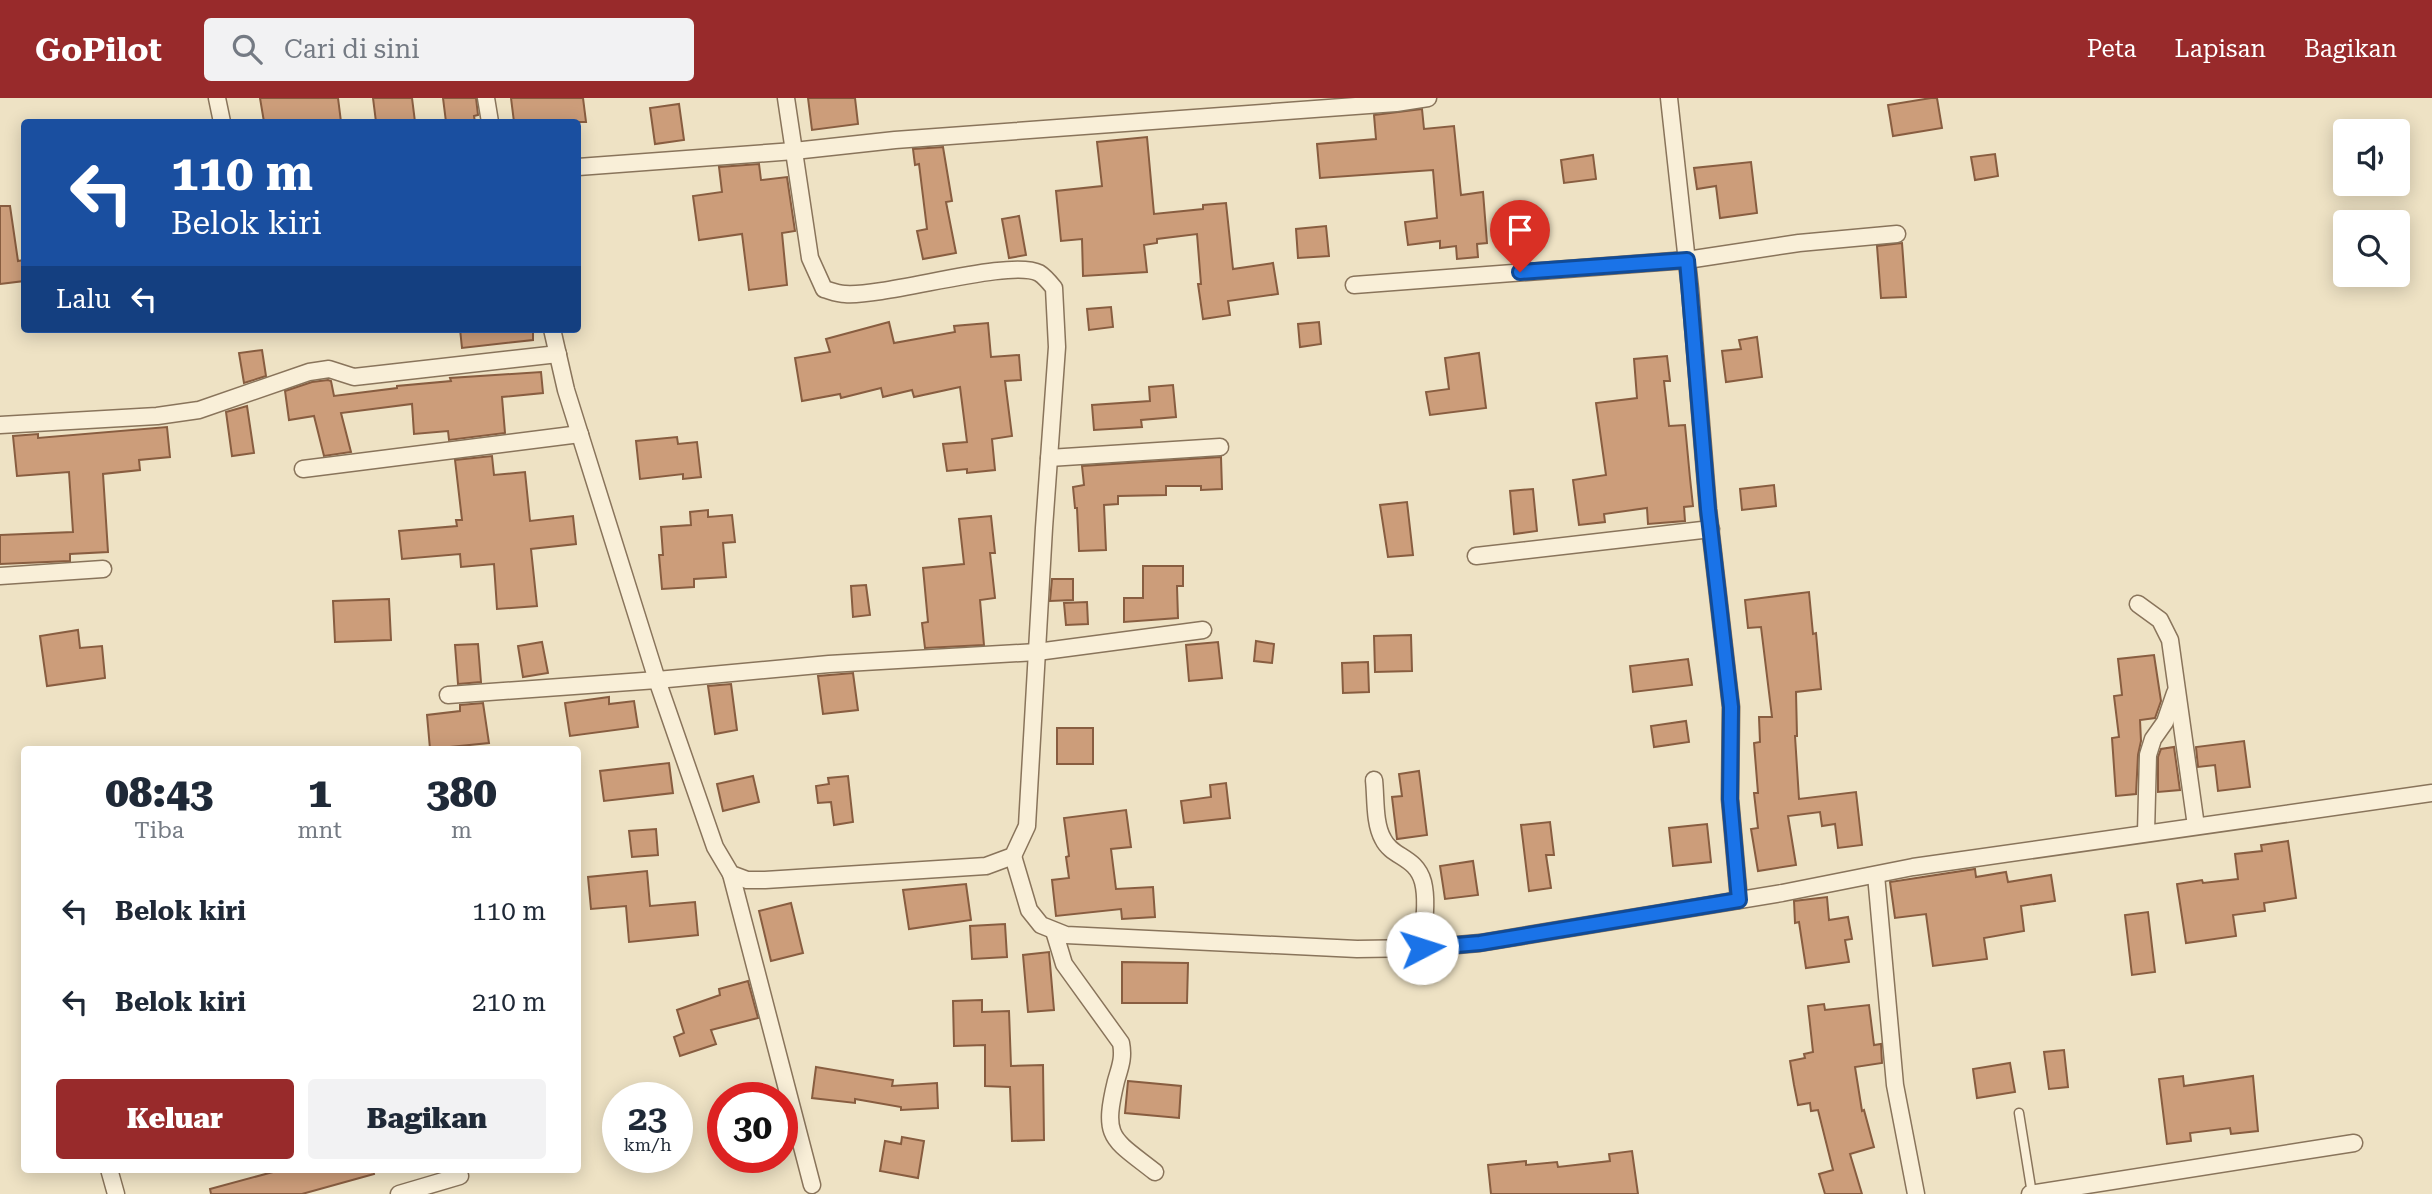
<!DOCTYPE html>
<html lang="id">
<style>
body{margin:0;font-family:"Roboto Serif",serif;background:#f2f2f3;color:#1f2937;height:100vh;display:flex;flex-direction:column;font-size:26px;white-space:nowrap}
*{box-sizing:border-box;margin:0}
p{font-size:23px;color:#747a83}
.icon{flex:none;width:38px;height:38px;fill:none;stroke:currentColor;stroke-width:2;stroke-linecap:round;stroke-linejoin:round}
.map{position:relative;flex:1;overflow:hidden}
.drawer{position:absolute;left:21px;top:648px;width:560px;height:427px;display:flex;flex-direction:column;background:#fff;border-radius:7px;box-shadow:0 4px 18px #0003}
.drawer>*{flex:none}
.guide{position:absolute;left:21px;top:21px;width:560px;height:214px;border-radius:7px;box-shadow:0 4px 18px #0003;background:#1a4fa0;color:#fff;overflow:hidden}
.fabs{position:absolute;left:2333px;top:21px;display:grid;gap:14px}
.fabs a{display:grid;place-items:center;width:77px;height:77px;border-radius:7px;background:#fff;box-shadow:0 4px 18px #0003;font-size:35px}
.speed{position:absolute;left:602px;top:984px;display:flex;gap:14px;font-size:35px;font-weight:700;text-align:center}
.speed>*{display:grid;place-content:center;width:91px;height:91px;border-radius:50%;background:#fff;box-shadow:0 4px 18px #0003;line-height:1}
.speed small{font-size:18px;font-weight:400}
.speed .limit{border:10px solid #d22;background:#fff;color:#111}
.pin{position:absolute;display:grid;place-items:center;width:60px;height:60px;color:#fff;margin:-72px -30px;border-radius:50% 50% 50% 0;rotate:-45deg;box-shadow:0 0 7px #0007}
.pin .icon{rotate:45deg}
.me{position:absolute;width:77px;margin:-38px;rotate:85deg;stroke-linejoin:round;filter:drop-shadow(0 0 5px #0008)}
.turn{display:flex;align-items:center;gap:24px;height:147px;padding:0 35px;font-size:32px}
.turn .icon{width:91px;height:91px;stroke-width:2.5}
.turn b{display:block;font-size:49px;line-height:60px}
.then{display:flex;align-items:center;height:66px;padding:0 35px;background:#0003;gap:14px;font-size:26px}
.eta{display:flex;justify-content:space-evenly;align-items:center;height:119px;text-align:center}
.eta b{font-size:42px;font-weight:800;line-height:49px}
.button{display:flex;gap:14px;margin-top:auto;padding:14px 35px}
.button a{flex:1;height:80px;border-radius:7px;background:#982a2b;color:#fff;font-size:28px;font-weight:800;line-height:80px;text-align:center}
.button a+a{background:#f2f2f3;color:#1f2937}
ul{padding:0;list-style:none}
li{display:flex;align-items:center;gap:21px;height:91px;padding:0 35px}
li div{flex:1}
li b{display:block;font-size:26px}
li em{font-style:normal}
header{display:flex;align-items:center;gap:42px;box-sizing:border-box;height:98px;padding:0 35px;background:#982a2b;color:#fff}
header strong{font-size:33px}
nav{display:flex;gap:38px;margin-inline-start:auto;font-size:24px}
.search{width:490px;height:63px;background:#f2f2f3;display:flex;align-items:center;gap:18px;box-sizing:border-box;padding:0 24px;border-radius:7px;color:#747a83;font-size:26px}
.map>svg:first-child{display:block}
.building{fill:#cc9d7a;stroke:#885d40;stroke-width:2}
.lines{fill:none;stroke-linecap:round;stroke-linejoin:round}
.service-casing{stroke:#89745b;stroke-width:11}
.minor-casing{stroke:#89745b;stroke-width:19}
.service{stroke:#f9efd8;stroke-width:8}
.minor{stroke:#f9efd8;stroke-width:16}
.route-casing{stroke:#114b97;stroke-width:18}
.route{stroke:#1a73e8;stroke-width:12}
</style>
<header>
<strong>GoPilot</strong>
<div class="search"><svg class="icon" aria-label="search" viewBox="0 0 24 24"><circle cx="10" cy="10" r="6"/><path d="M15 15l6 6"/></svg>Cari di sini</div>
<nav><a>Peta</a><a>Lapisan</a><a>Bagikan</a></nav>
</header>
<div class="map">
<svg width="2432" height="1096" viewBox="0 0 2432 1096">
<rect width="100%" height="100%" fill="#eee2c4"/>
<g class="building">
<polygon points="260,0 338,0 341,24 264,24"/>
<polygon points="373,0 412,0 415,24 376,24"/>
<polygon points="443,0 476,0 478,17 474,18 475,24 446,24"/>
<polygon points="511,0 583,0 586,24 514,24"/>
<polygon points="808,0 855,0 858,26 812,32"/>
<polygon points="1931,0 1937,0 1942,30 1893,38 1888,7"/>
<polygon points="679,6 684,42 655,46 650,10"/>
<polygon points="1422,11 1424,31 1454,28 1461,97 1483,94 1487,145 1477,146 1478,159 1457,161 1456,148 1440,150 1440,143 1408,147 1405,124 1437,120 1433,72 1320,80 1317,46 1376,41 1374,17"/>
<polygon points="1147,39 1154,116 1203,111 1203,107 1226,105 1233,171 1273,165 1278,196 1228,203 1230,217 1203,221 1198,186 1201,186 1197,136 1157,141 1157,145 1144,147 1147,174 1083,178 1082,141 1061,143 1056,93 1102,88 1097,44"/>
<polygon points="943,49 952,103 946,104 956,155 923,161 917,133 927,131 919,66 915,67 913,51"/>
<polygon points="1995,56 1998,78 1975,82 1971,59"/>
<polygon points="1593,57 1596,81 1564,85 1561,62"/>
<polygon points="1751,64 1757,115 1720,120 1716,88 1697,91 1694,70"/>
<polygon points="759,66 761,82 787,79 795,133 782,135 787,187 749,192 742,136 699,142 693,98 722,94 719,69"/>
<polygon points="0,108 10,108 18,163 24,162 24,183 0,186"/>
<polygon points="1019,118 1026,157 1009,160 1002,121"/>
<polygon points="1326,128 1329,158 1298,160 1296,131"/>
<polygon points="1902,145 1906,199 1881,200 1877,148"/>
<polygon points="1111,209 1113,229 1089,232 1087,211"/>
<polygon points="889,224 894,245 955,234 954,228 988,225 991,259 1019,257 1021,282 1005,283 1012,338 992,341 995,372 967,375 967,371 947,373 943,346 967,344 960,289 914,299 912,292 883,299 881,290 841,300 840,296 802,303 795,260 830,254 826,241"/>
<polygon points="1319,224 1321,246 1300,249 1298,226"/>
<polygon points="460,231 533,231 533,242 462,250"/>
<polygon points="1757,239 1762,279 1726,284 1722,253 1741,251 1739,242"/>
<polygon points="262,252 266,278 244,285 239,255"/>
<polygon points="1479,255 1486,310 1430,317 1426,294 1449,291 1445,260"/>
<polygon points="1667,258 1670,283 1664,283 1669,328 1685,327 1690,380 1693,408 1684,409 1685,423 1648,426 1647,410 1604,416 1605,424 1579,427 1573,382 1606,377 1596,305 1637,300 1634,261"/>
<polygon points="541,274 543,295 502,299 505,335 449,342 448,333 414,336 412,306 341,315 351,354 324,358 314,318 289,322 285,293 312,284 328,282 331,283 334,298 397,290 397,288 451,283 450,280"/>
<polygon points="1173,287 1176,319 1141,322 1142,329 1094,332 1092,307 1150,303 1149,289"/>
<polygon points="247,308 254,355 232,358 226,314"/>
<polygon points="167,329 170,359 139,362 140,372 103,376 108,454 70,456 70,463 0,466 0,437 73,434 69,374 17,378 13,338 38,336 38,340"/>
<polygon points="677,339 678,346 697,344 701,379 683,381 683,376 640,381 636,343"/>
<polygon points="492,358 494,377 525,374 530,423 573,418 576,446 531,451 537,508 497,511 494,466 461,469 460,456 402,461 399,433 457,428 456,422 462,422 455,362"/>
<polygon points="1221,359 1222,391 1201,392 1201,388 1166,388 1166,397 1118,398 1118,406 1104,407 1106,452 1079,453 1077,410 1075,410 1073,389 1084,387 1082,368"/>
<polygon points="1774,387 1776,408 1742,412 1740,391"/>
<polygon points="1533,391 1537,433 1514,436 1510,393"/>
<polygon points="1407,404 1413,457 1388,459 1380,407"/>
<polygon points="708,412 708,419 732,417 735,444 723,445 726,479 694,481 694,489 662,491 659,457 663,457 661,429 691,427 690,414"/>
<polygon points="991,418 995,455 990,455 995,500 980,502 984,547 925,550 922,525 928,524 923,470 964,466 959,421"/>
<polygon points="1143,468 1183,468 1183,488 1177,488 1178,520 1124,524 1124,500 1143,500"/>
<polygon points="1052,481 1073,481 1073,502 1050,503"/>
<polygon points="866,487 870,517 853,519 851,488"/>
<polygon points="1809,494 1813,536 1816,535 1821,591 1796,594 1797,638 1795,638 1799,701 1856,694 1862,747 1838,750 1835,726 1822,728 1820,714 1788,718 1796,767 1758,773 1751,731 1758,730 1754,695 1758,695 1754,645 1760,644 1759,619 1772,619 1761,529 1748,530 1745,502"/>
<polygon points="389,501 391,542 335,544 333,503"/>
<polygon points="1087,504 1088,526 1066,527 1064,505"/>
<polygon points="78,532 80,550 102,548 105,580 47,588 40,538"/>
<polygon points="1411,537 1412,573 1375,574 1374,538"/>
<polygon points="1256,543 1274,546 1272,565 1254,563"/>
<polygon points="542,544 548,575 523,579 518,548"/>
<polygon points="1218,544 1222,580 1189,583 1186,547"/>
<polygon points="478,546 481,584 458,586 455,547"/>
<polygon points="2154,557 2161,603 2155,620 2140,622 2141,643 2138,657 2136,696 2116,698 2112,640 2119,639 2114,598 2122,597 2118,561"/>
<polygon points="1688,561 1692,587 1633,594 1630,568"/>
<polygon points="1368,564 1369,594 1343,595 1342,565"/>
<polygon points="853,575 858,612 823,616 818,578"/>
<polygon points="731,586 737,632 715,636 708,588"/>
<polygon points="609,599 609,606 634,603 638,629 570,638 565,605"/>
<polygon points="483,605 489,645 430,651 427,617 460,613 460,607"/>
<polygon points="1686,623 1689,644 1654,649 1651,628"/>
<rect x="1057" y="630" width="36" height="36"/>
<polygon points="2244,643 2250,689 2218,693 2215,667 2198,669 2196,649"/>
<polygon points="2174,649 2180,692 2158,694 2158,659 2161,651"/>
<polygon points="669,665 673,695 604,703 600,673"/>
<polygon points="1419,673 1427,737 1397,741 1392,699 1402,698 1399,676"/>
<polygon points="753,678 759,704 723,713 717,686"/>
<polygon points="848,678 853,724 834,727 831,704 818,705 816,688 829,686 828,680"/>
<polygon points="1226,685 1230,720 1184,725 1181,703 1211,699 1210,687"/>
<polygon points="1126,712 1131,749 1111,751 1116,791 1153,789 1155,819 1122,821 1121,811 1056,818 1052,782 1069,780 1066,759 1069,758 1064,720"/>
<polygon points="1550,724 1554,757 1546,757 1551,790 1529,793 1521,727"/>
<polygon points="1707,726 1711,764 1673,768 1669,730"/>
<polygon points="656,731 658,757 632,759 629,733"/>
<polygon points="2288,743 2296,800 2264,805 2265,813 2233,817 2236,838 2186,845 2177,786 2202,782 2203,785 2238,781 2235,756 2262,753 2261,747"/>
<polygon points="1473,763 1478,797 1445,801 1440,768"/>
<polygon points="1975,771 1976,779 2006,774 2008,784 2051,777 2055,803 2021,808 2024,833 1984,840 1987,861 1933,868 1926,816 1895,820 1890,784"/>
<polygon points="647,773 650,808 695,804 698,837 629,844 626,808 591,811 588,779"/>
<polygon points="966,786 971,822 909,831 903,792"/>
<polygon points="1827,799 1829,822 1848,819 1852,841 1845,842 1849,864 1806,870 1799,824 1795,825 1794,803"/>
<polygon points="791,805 803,855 771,863 759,813"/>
<polygon points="2148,814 2155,874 2132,877 2125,817"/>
<polygon points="1005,826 1007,859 972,861 970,828"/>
<polygon points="1049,854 1054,912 1028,914 1023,857"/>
<polygon points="1122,864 1188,865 1187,905 1122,905"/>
<polygon points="748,883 758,920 711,932 716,946 680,958 674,939 684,935 677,912 720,897 719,891"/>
<polygon points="982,902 982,914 1009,913 1011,968 1043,967 1044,1042 1012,1043 1010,989 985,988 985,947 954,948 953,903"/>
<polygon points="1824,906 1825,912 1869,907 1874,947 1881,946 1882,965 1855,969 1862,1013 1864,1012 1874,1049 1850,1056 1862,1096 1825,1096 1819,1076 1833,1072 1818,1012 1811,1013 1810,1005 1798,1007 1794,987 1790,963 1805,960 1804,956 1813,954 1808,908"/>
<polygon points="2064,952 2068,989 2049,991 2044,954"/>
<polygon points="2010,965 2015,994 1977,1000 1973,971"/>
<polygon points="816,969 893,982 892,988 937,985 938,1010 901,1012 901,1009 855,1001 855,1005 812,1000"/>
<polygon points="2183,978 2184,988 2253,978 2258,1033 2231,1036 2230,1030 2190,1035 2191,1043 2167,1046 2159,981"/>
<polygon points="1128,983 1181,988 1179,1020 1125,1015"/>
<polygon points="902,1039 924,1043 918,1080 880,1073 885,1043 901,1046"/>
<polygon points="1632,1053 1638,1096 1491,1096 1488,1067 1526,1063 1526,1067 1557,1064 1558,1069 1610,1063 1609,1056"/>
<polygon points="284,1071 373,1071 374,1076 302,1096 211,1096 210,1091"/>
</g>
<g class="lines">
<g class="service-casing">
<polyline id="service" points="2019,1015 2032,1096"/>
</g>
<g class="minor-casing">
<g id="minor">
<polyline points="217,0 222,24"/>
<polyline points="486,0 490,24"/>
<polyline points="1669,0 1690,191 1708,411 1731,609 1730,701 1739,802"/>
<polyline points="578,69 794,53 895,42 1396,5 1428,0"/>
<polyline points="1354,187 1687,162 1799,145 1897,136"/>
<path d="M552,231L566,292L657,582L715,749L731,776L747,782H765L986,768L1013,758L1027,728L1044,430L1057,249L1054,190C1050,185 1044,178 1039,175C1010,160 887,199 845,196C838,196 831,193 824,191L810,160L786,0"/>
<polyline points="0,327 157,318 199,312 309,274 329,271 354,279 558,256"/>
<polyline points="1049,360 1220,349"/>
<polyline points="303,371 580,336"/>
<polyline points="1476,458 1711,431"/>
<polyline points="0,478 103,471"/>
<polyline points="2138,506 2160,522 2170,542 2196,728"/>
<polyline points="448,597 657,582 829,566 1037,554 1203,532"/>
<path d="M1374,682C1376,700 1374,725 1383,741C1392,760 1416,758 1423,784C1428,804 1423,830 1422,850"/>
<polyline points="2146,735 2148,657 2153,641 2165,624 2175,595"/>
<polyline points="1013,758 1029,812 1041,827 1066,837 1357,851 1422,850 1480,845 1782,795 1913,769 2432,695"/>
<polyline points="731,776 812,1087"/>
<polyline points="1876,777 1895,987 1916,1096"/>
<path d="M1054,833L1064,866L1121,945C1124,960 1120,969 1116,983C1102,1041 1112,1040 1155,1074"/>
<polyline points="109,1071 116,1096"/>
<polyline points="399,1096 460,1078"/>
<polyline points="2030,1096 2354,1045"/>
</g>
</g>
<use href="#service" class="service"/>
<use href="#minor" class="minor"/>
</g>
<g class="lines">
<g class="route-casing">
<polyline id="route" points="1422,850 1480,845 1739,802 1730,701 1731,609 1708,411 1687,162 1520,174"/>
</g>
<use href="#route" class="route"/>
</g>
</svg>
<div class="fabs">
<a><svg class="icon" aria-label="sound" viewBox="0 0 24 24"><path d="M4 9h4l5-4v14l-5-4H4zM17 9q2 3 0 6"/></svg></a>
<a><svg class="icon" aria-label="search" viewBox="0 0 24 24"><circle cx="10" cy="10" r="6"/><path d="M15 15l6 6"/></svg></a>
</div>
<div class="speed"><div>23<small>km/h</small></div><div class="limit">30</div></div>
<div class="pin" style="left:1520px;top:174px;background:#d93025"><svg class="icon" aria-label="arrive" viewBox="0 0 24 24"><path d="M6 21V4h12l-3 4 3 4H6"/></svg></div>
<svg class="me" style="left:1422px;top:850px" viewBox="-20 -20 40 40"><circle r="19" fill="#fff"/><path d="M0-13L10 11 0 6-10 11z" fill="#1a73e8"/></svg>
<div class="guide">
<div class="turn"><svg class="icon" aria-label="left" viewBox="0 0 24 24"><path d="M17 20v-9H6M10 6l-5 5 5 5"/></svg><div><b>110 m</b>Belok kiri</div></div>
<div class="then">Lalu<svg class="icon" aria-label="left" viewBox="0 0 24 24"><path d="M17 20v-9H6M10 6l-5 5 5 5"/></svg></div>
</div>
<section class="drawer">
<div class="eta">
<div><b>08:43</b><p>Tiba</p></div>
<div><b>1</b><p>mnt</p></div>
<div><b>380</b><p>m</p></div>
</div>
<ul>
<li><svg class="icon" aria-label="left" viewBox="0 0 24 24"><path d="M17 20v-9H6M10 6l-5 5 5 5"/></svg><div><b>Belok kiri</b></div><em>110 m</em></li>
<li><svg class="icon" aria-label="left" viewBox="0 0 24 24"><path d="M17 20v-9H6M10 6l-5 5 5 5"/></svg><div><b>Belok kiri</b></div><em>210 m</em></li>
</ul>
<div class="button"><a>Keluar</a><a>Bagikan</a></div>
</section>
</div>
